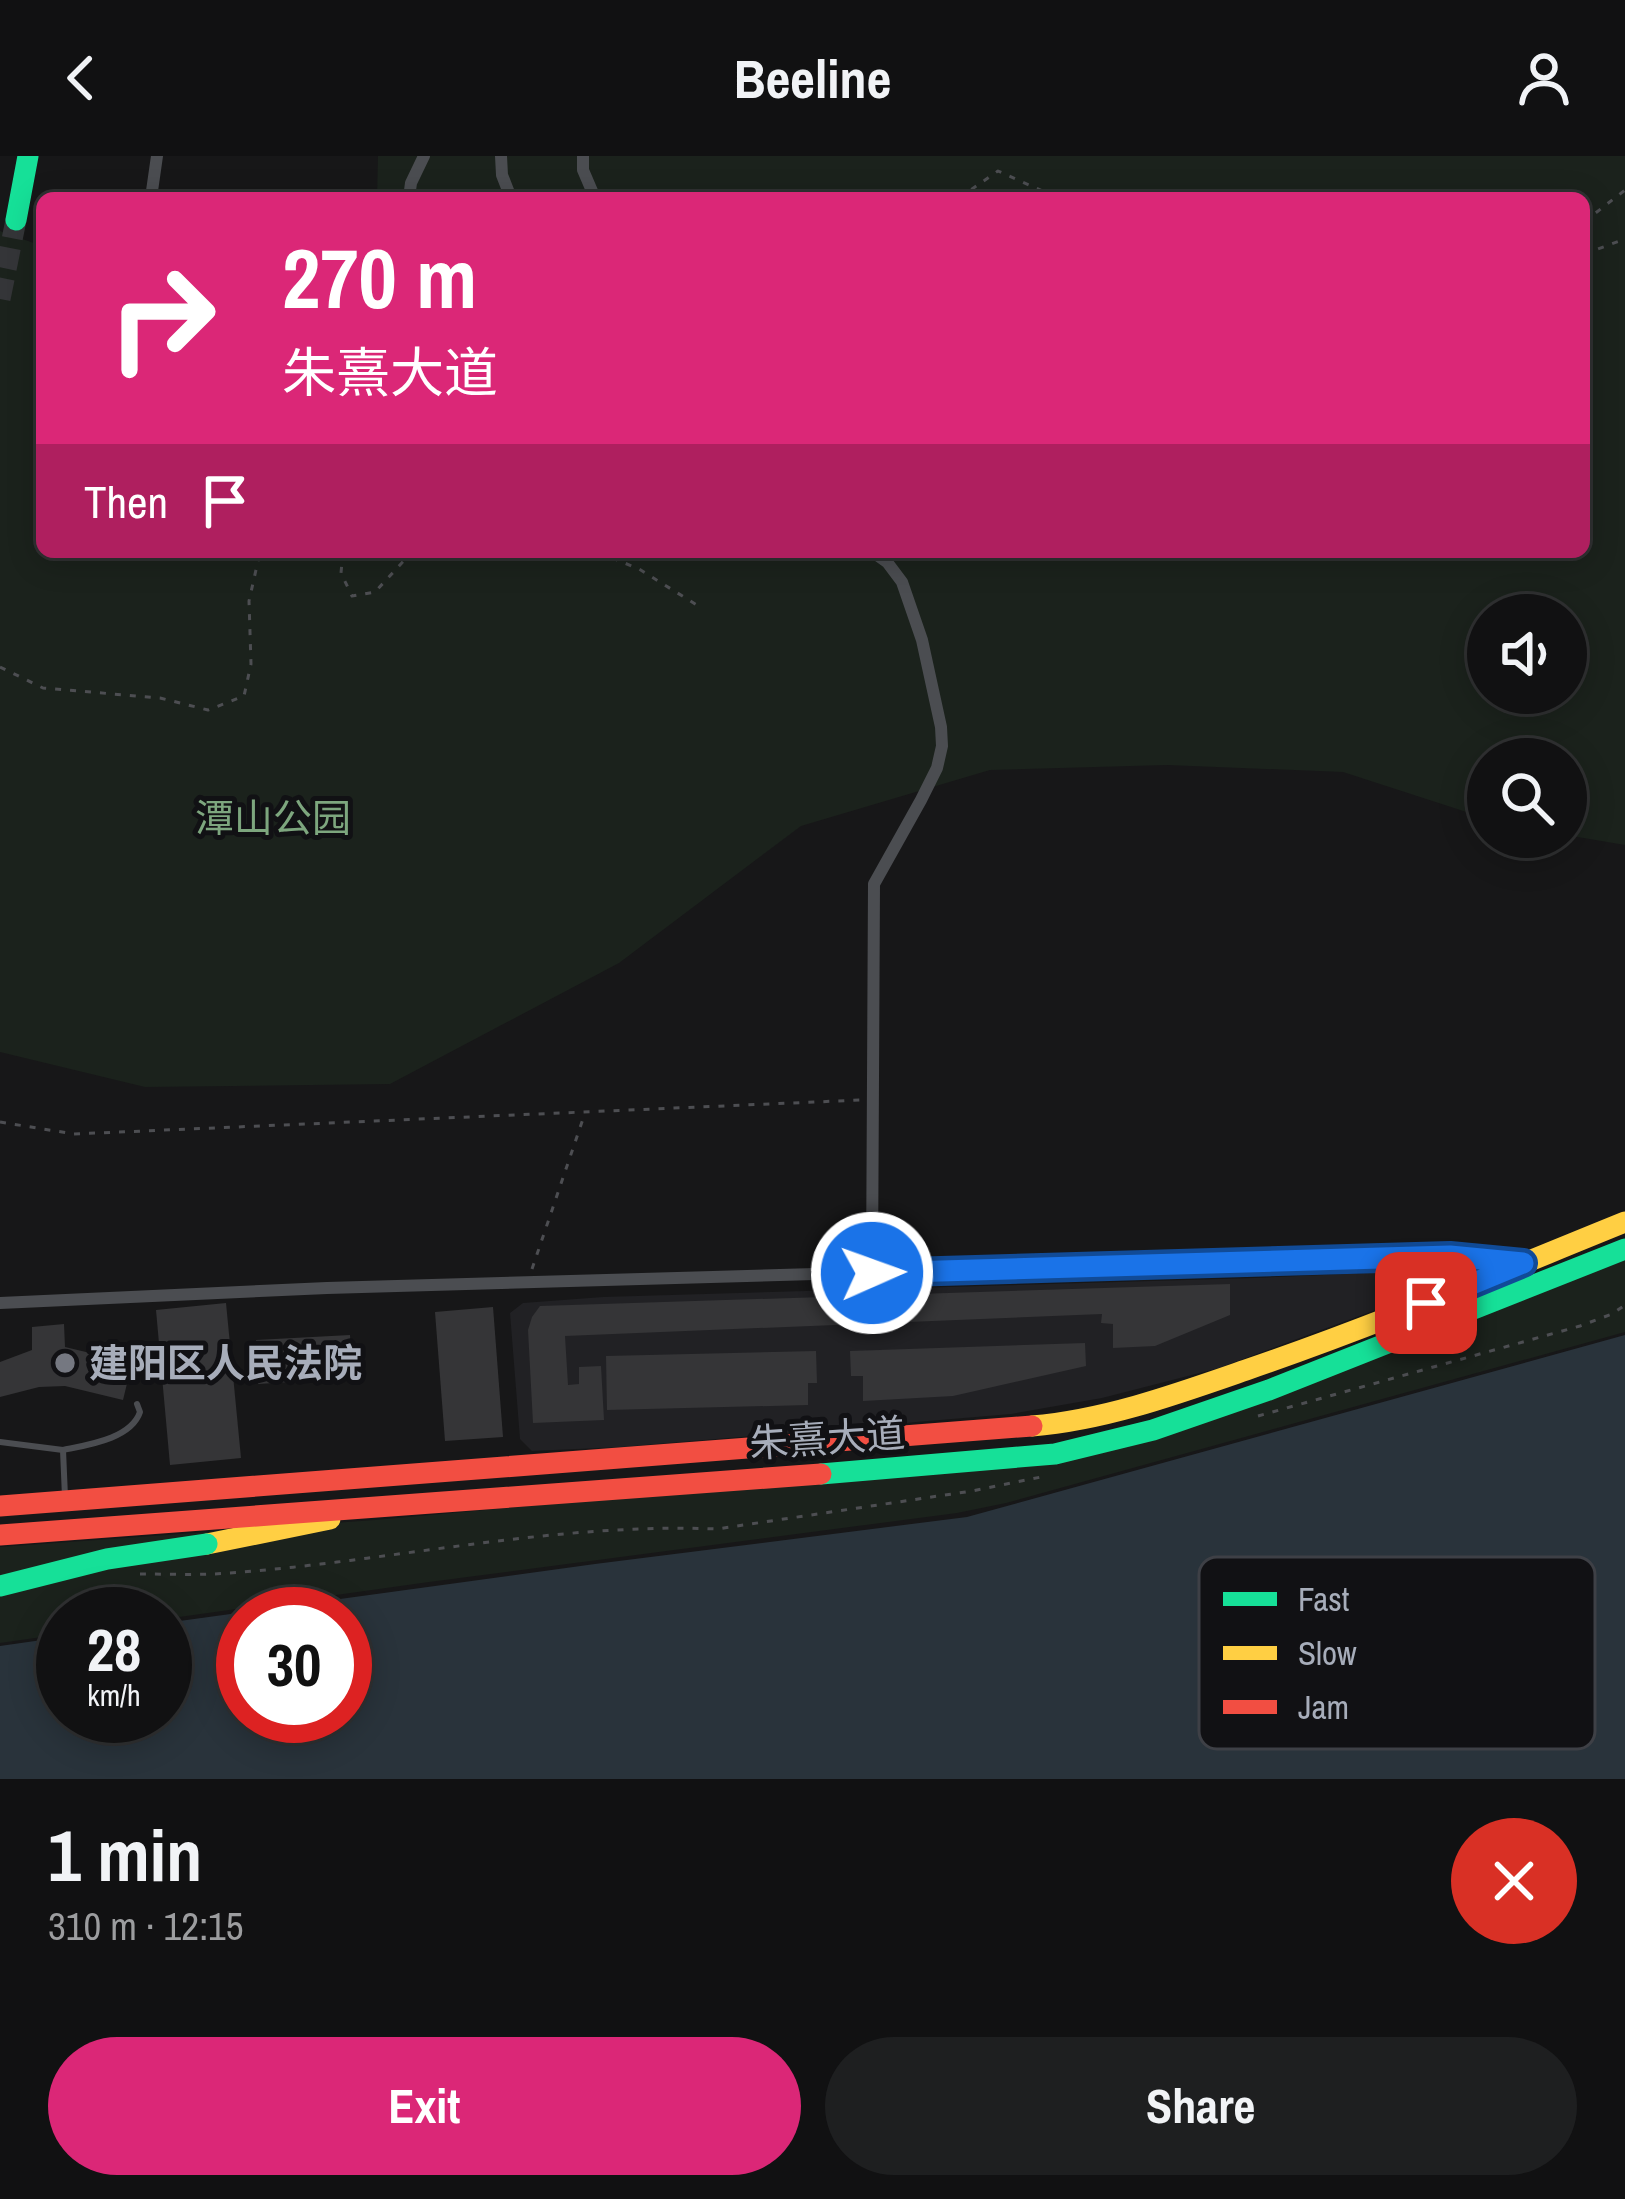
<!DOCTYPE html>
<meta charset="utf-8">
<style>
body{margin:0;font-family:"Archivo Narrow","Noto Sans SC",sans-serif;background:#1e1f20;color:#f1f3f6;height:100vh;display:flex;flex-direction:column;font-size:45px;white-space:nowrap}
*{box-sizing:border-box;margin:0}
p{font-size:39px;color:#9c9d9f}
.icon{flex:none;width:66px;height:66px;fill:none;stroke:currentColor;stroke-width:2;stroke-linecap:round;stroke-linejoin:round}
.map{position:relative;height:1623px;overflow:hidden}
.side{display:flex;flex-direction:column;background:#111112;flex:1}
.side>*{flex:none}
.hud{position:absolute;left:36px;top:36px;width:1554px;height:366px;border-radius:18px;box-shadow:0 6px 30px #0003,0 0 0 3px #303132;background:#db2777;color:#fff;overflow:hidden}
.fabs{position:absolute;left:1467px;top:438px;display:grid;gap:24px}
.fabs a{display:grid;place-items:center;width:120px;height:120px;border-radius:50%;background:#111112;box-shadow:0 6px 30px #0003,0 0 0 3px #303132;font-size:60px}
.speed{position:absolute;left:36px;top:1431px;display:flex;gap:24px;font-size:60px;font-weight:700;text-align:center}
.speed>*{display:grid;place-content:center;width:156px;height:156px;border-radius:50%;background:#111112;box-shadow:0 6px 30px #0003,0 0 0 3px #303132;line-height:1}
.speed small{font-size:30px;font-weight:400}
.speed .limit{border:18px solid #d22;background:#fff;color:#111}
.pin{position:absolute;display:grid;place-items:center;width:102px;height:102px;color:#fff;margin:-51px;border-radius:24px;box-shadow:0 6px 18px #0006}
.me{position:absolute;width:132px;margin:-66px;rotate:88deg;stroke-linejoin:round;filter:drop-shadow(0 0 9px #0008)}
.turn{display:flex;align-items:center;gap:42px;height:252px;padding:0 48px;font-size:54px}
.turn .icon{width:156px;height:156px;stroke-width:2.5}
.turn b{display:block;font-size:84px;line-height:102px}
.then{display:flex;align-items:center;height:114px;padding:0 48px;background:#0003;gap:24px;font-size:45px}
.round{display:grid;place-items:center;flex:none;width:126px;height:126px;border-radius:63px;background:#1e1f20}
.head{display:flex;align-items:center;justify-content:space-between;height:204px;padding:0 48px}
h1{font-size:72px;font-weight:700;line-height:90px}
.action{display:flex;gap:24px;margin-top:auto;padding:24px 48px}
.action a{flex:1;height:138px;border-radius:72px;background:#db2777;color:#fff;font-size:48px;font-weight:700;line-height:138px;text-align:center}
.action a+a{background:#1e1f20;color:#f1f3f6}
header{display:flex;justify-content:space-between;align-items:center;height:156px;padding:0 48px;background:#111112;font-size:54px;font-weight:700}
.map>svg:first-child{display:block}
.built{fill:#212124}
.green{fill:#1b221c;fill-rule:evenodd}
.water{fill:#29333b;fill-rule:evenodd}
.building{fill:#353537}
.lines{fill:none;stroke-linecap:round;stroke-linejoin:round}
.primary-tunnel{stroke:#343538;stroke-width:21;stroke-dasharray:21 10;stroke-linecap:butt}
.path{stroke:#4d4e52;stroke-width:3;stroke-dasharray:6 9;stroke-linecap:butt}
.lane{stroke:#4b4d51;stroke-width:6}
.street{stroke:#4b4d51;stroke-width:12}
.fast{stroke:#16e098;stroke-width:21}
.slow{stroke:#ffcf43;stroke-width:21}
.jam{stroke:#f24e42;stroke-width:21}
.fast-bridge{stroke:#16e098;stroke-width:21}
.route-casing{stroke:#114b97;stroke-width:30}
.route{stroke:#1a73e8;stroke-width:21}
.poi-dot{fill:#757881;stroke:#111114;stroke-width:4.5}
.labels{text-anchor:middle;stroke-width:10;stroke-linejoin:round;paint-order:stroke}
.park-label{font-size:39px;fill:#7da67e;stroke:#111114}
.poi-label{font-size:39px;font-weight:bold;fill:#a7adba;stroke:#111114;text-anchor:start}
.street-label{font-size:39px;fill:#a7adba;stroke:#111114}
.key{fill:#111114;stroke:#3e4046;stroke-width:3}
.key-label{font-size:33px;fill:#a7adba}
</style>
<header><svg class="icon" aria-label="back" viewBox="0 0 24 24"><path d="M15 5l-7 7 7 7"/></svg>Beeline<svg class="icon" aria-label="person" viewBox="0 0 24 24"><circle cx="12" cy="8" r="4"/><path d="M4 21q1-7 8-7t8 7"/></svg></header>
<div class="map">
<svg width="1625" height="1623" viewBox="0 0 1625 1623">
<rect width="100%" height="100%" fill="#171718"/>
<polygon class="built" points="1418,1115 1439,1116 1445,1123 1416,1139 1219,1212 1102,1242 1011,1258 621,1291 532,1295 520,1283 510,1157 523,1147 603,1141 1254,1122"/>
<g class="green">
<path d="M378,0H1625V689L1566,679V603H1488V663L1343,616L1167,609L990,614L801,670L619,807L390,928L145,931L0,896V75L42,90V396H1584V42H377ZM1488,459H1566V537H1488Z"/>
<polygon points="1625,1100 1625,1176 1006,1347 957,1357 429,1426 165,1463 165,1458 63,1458 63,1478 0,1487 0,1391 375,1364 1070,1301"/>
</g>
<path class="water" d="M1625,1179V1623H0V1490L63,1481V1560H165V1467L595,1408L967,1361ZM243,1458H345V1560H243Z"/>
<g class="building">
<polygon points="1230,1128 1230,1159 1155,1190 1113,1192 1113,1168 1101,1167 1102,1158 565,1180 568,1229 579,1228 579,1211 601,1210 604,1264 533,1267 528,1174 532,1161 540,1150"/>
<polygon points="226,1147 241,1302 170,1309 156,1154"/>
<polygon points="493,1151 503,1281 445,1285 435,1156"/>
<polygon points="64,1168 65,1191 132,1207 123,1244 65,1230 39,1231 0,1241 0,1206 32,1194 32,1171"/>
<polygon points="350,1179 353,1222 258,1228 256,1184"/>
<polygon points="1085,1187 1086,1210 953,1240 863,1245 863,1220 851,1220 850,1195"/>
<polygon points="816,1195 817,1227 808,1227 808,1249 607,1254 606,1200"/>
</g>
<g class="lines">
<polyline class="primary-tunnel" points="0,143 16,64"/>
<g class="path">
<polyline points="959,42 998,15 1058,42"/>
<polyline points="1584,66 1625,34"/>
<polyline points="1584,98 1625,83"/>
<polyline points="343,396 341,417 352,440 375,436 412,396"/>
<polyline points="598,396 639,413 700,451"/>
<polyline points="0,511 43,532 160,542 208,554 244,540 251,508 249,445 260,396"/>
<polyline points="0,966 74,978 861,944"/>
<polyline points="532,1113 585,957"/>
<polyline points="1258,1260 1580,1170 1612,1158 1625,1149"/>
<path d="M140,1418C164,1418 189,1419 213,1418C382,1408 548,1366 717,1373L972,1335L1041,1321"/>
</g>
<g class="lane">
<polyline points="0,1286 63,1294 65,1341"/>
<path d="M63,1294C87,1289 131,1283 140,1256L137,1248"/>
</g>
<g class="street">
<polyline points="501,0 502,19 511,42"/>
<polyline points="583,0 583,14 595,42"/>
<polyline points="151,42 157,0"/>
<polyline points="409,42 411,27 424,0"/>
<polyline points="872,1117 874,728 921,644 937,612 942,590 941,571 922,484 902,426 887,406 873,396"/>
<polyline points="0,1147 327,1132 1450,1100 1514,1106"/>
</g>
<g class="fast">
<polyline points="16,64 28,0"/>
<polyline points="821,1318 1055,1298 1153,1274 1269,1234 1625,1093"/>
</g>
<g class="slow">
<path d="M1032,1270C1105,1264 1177,1238 1246,1214C1375,1170 1499,1117 1625,1066"/>
<polyline points="207,1388 330,1363"/>
</g>
<g class="jam">
<polyline points="0,1350 1032,1270"/>
<polyline points="0,1379 821,1318"/>
</g>
<polyline class="fast-bridge" points="0,1430 107,1403 207,1388"/>
</g>
<g class="lines">
<g class="route-casing">
<polyline id="route" points="872,1117 1450,1100 1523,1107 1426,1147"/>
</g>
<use href="#route" class="route"/>
</g>
<circle class="poi-dot" cx="65" cy="1207" r="12"/>
<g class="labels">
<g class="park-label">
<text x="273" y="676">潭山公园</text>
</g>
<g class="poi-label">
<text x="89" y="1221">建阳区人民法院</text>
</g>
<g class="street-label">
<text transform="translate(827 1282) rotate(-4)" y="14">朱熹大道</text>
</g>
</g>
<rect x="1199" y="1401" width="396" height="192" rx="18" class="key"/>
<rect x="1223" y="1436" width="54" height="14" fill="#16e098"/>
<rect x="1223" y="1490" width="54" height="14" fill="#ffcf43"/>
<rect x="1223" y="1544" width="54" height="14" fill="#f24e42"/>
<g class="key-label">
<text x="1298" y="1455">Fast</text>
<text x="1298" y="1509">Slow</text>
<text x="1298" y="1563">Jam</text>
</g>
</svg>
<div class="fabs">
<a><svg class="icon" aria-label="sound" viewBox="0 0 24 24"><path d="M4 9h4l5-4v14l-5-4H4zM17 9q2 3 0 6"/></svg></a>
<a><svg class="icon" aria-label="search" viewBox="0 0 24 24"><circle cx="10" cy="10" r="6"/><path d="M15 15l6 6"/></svg></a>
</div>
<div class="speed"><div>28<small>km/h</small></div><div class="limit">30</div></div>
<div class="pin" style="left:1426px;top:1147px;background:#d93025"><svg class="icon" aria-label="arrive" viewBox="0 0 24 24"><path d="M6 21V4h12l-3 4 3 4H6"/></svg></div>
<svg class="me" style="left:872px;top:1117px" viewBox="-20 -20 40 40"><circle r="17" fill="#1a73e8" stroke="#fff" stroke-width="3"/><path d="M0-11L8 9 0 5-8 9z" fill="#fff"/></svg>
<div class="hud">
<div class="turn"><svg class="icon" aria-label="right" viewBox="0 0 24 24"><path d="M7 20v-9h11M14 6l5 5-5 5"/></svg><div><b>270 m</b>朱熹大道</div></div>
<div class="then">Then<svg class="icon" aria-label="arrive" viewBox="0 0 24 24"><path d="M6 21V4h12l-3 4 3 4H6"/></svg></div>
</div>
</div>
<section class="side">
<div class="head"><div><h1>1 min</h1><p>310 m · 12:15</p></div><a class="round" style="background:#d93025;color:#fff"><svg class="icon" aria-label="close" viewBox="0 0 24 24"><path d="M6 6l12 12M18 6L6 18"/></svg></a></div>
<div class="action"><a>Exit</a><a>Share</a></div>
</section>
